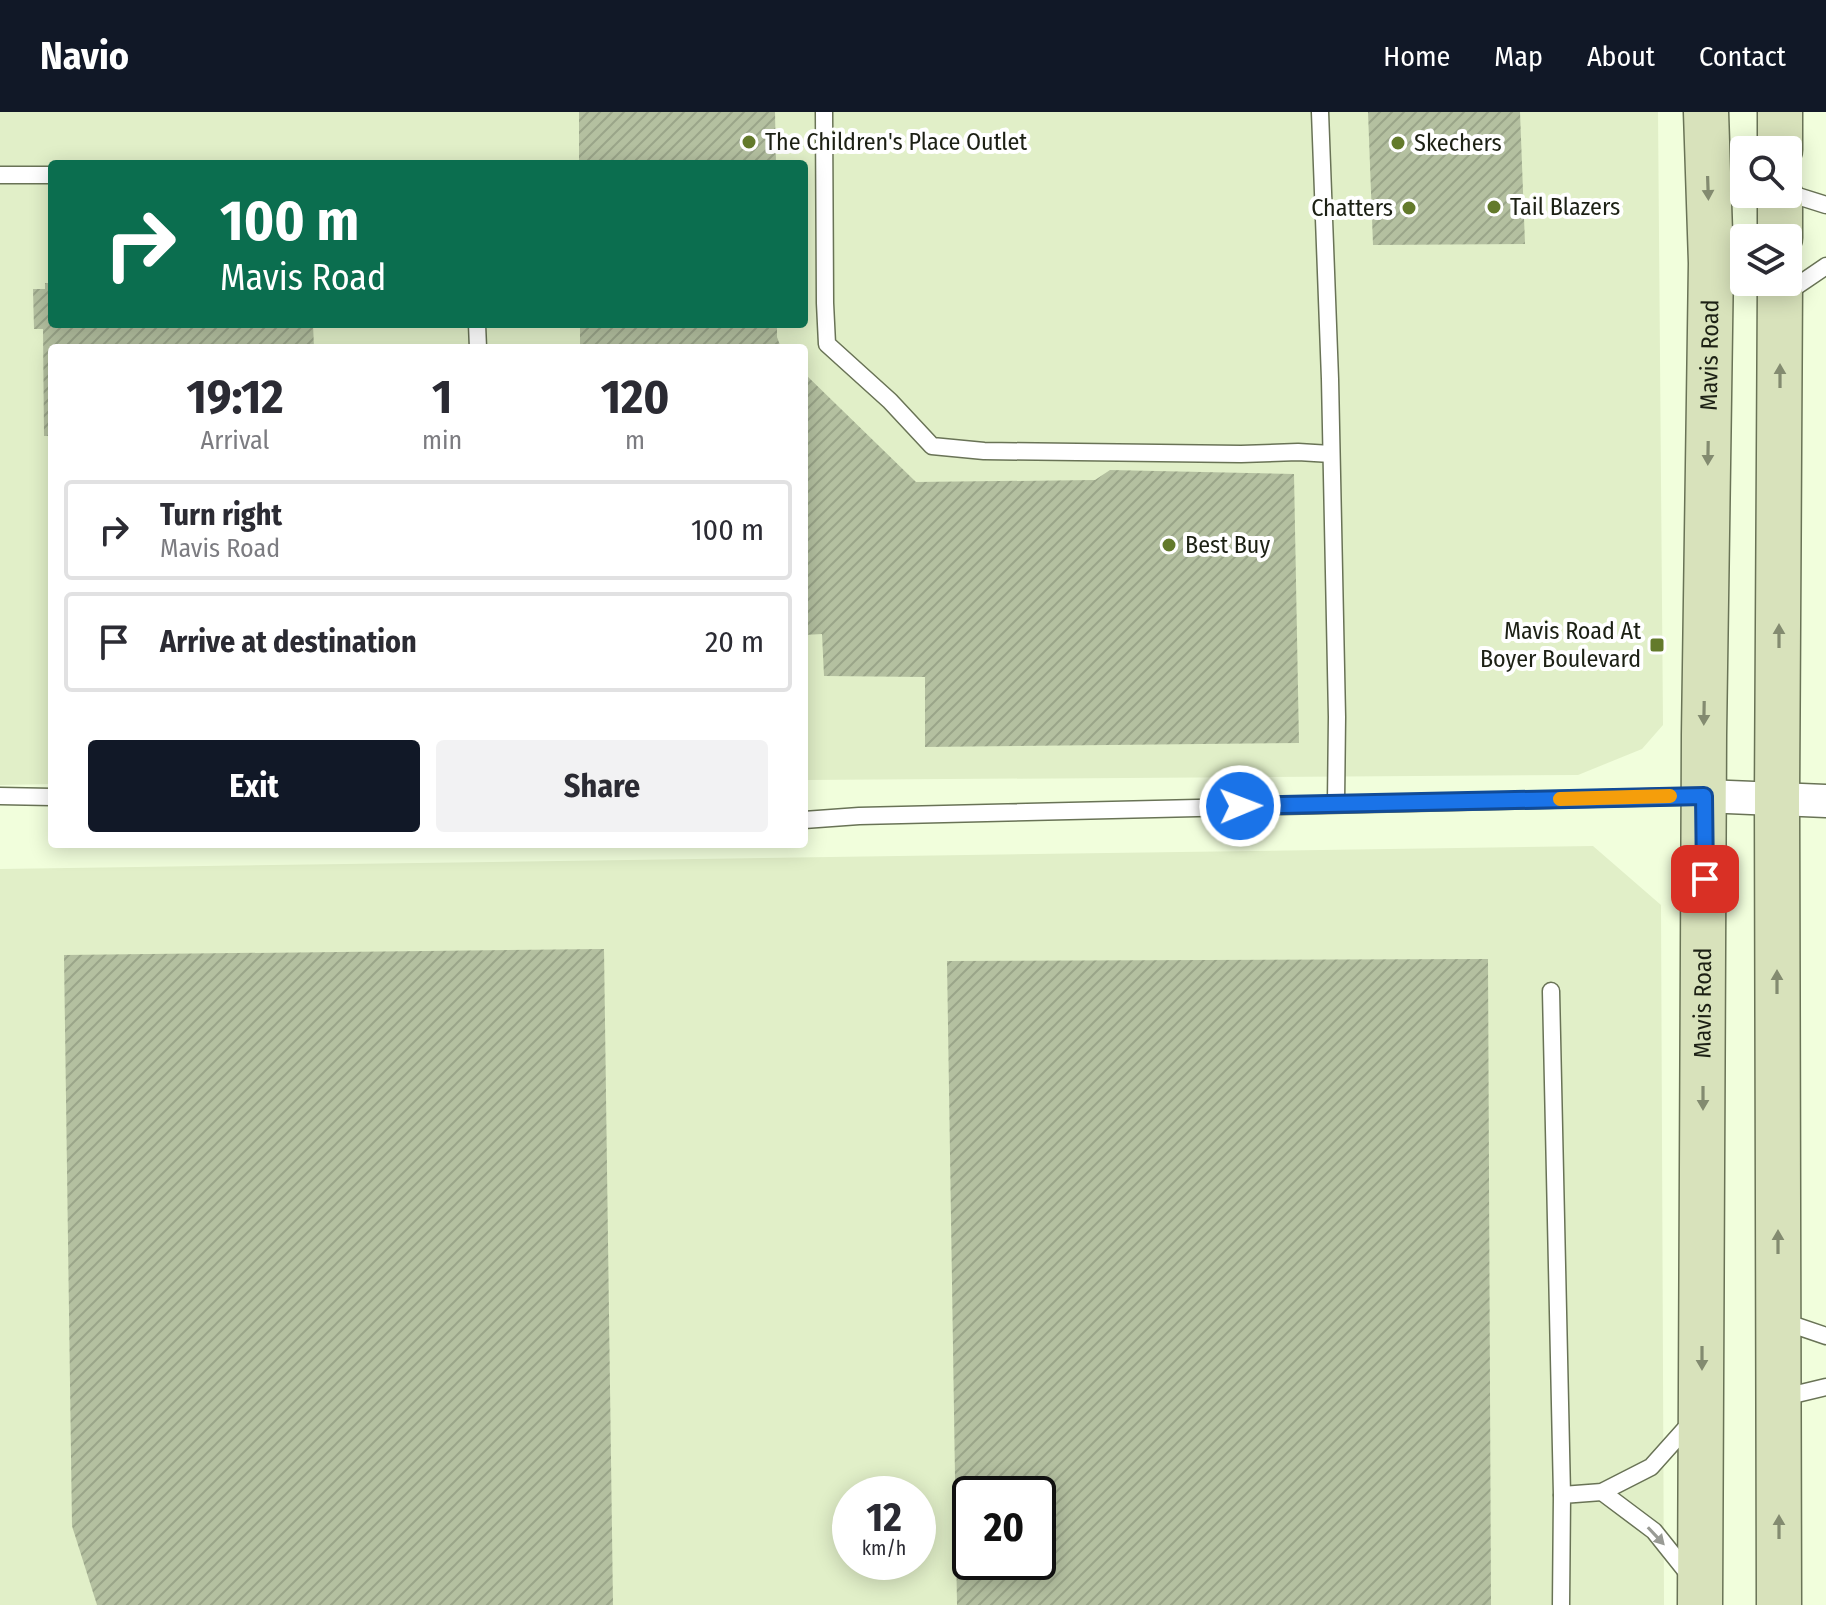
<!DOCTYPE html>
<style>
body{margin:0;font-family:"Fira Sans Condensed",sans-serif;background:#f2f2f3;color:#2b2b33;height:100vh;display:flex;flex-direction:column;font-size:30px;white-space:nowrap}
*{box-sizing:border-box;margin:0}
p{font-size:26px;color:#7c7c81}
.icon{flex:none;width:44px;height:44px;fill:none;stroke:currentColor;stroke-width:2;stroke-linecap:round;stroke-linejoin:round}
.map{position:relative;flex:1;overflow:hidden}
.side{position:absolute;left:48px;top:232px;width:760px;height:504px;display:flex;flex-direction:column;background:#fff;border-radius:8px;box-shadow:0 4px 20px #0003}
.side>*{flex:none}
.top-card{position:absolute;left:48px;top:48px;width:760px;height:168px;border-radius:8px;box-shadow:0 4px 20px #0003;background:#0b6e4f;color:#fff;overflow:hidden}
.fabs{position:absolute;left:1730px;top:24px;display:grid;gap:16px}
.fabs a{display:grid;place-items:center;width:72px;height:72px;border-radius:8px;background:#fff;box-shadow:0 4px 20px #0003;font-size:40px}
.speed{position:absolute;left:832px;top:1364px;display:flex;gap:16px;font-size:40px;font-weight:700;text-align:center}
.speed>*{display:grid;place-content:center;width:104px;height:104px;border-radius:50%;background:#fff;box-shadow:0 4px 20px #0003;line-height:1}
.speed small{font-size:20px;font-weight:400}
.speed .limit{border:4px solid #111;border-radius:12px;background:#fff;color:#111}
.pin{position:absolute;display:grid;place-items:center;width:68px;height:68px;color:#fff;margin:-34px;border-radius:16px;box-shadow:0 4px 12px #0006}
.me{position:absolute;width:88px;margin:-44px;rotate:89deg;stroke-linejoin:round;filter:drop-shadow(0 0 6px #0008)}
.turn{display:flex;align-items:center;gap:28px;height:168px;padding:0 40px;font-size:36px}
.turn .icon{width:104px;height:104px;stroke-width:2.5}
.turn b{display:block;font-size:56px;line-height:68px}
.eta{display:flex;justify-content:space-evenly;align-items:center;height:136px;text-align:center}
.eta b{font-size:48px;font-weight:700;line-height:56px}
.button{display:flex;gap:16px;margin-top:auto;padding:16px 40px}
.button a{flex:1;height:92px;border-radius:8px;background:#111827;color:#fff;font-size:32px;font-weight:700;line-height:92px;text-align:center}
.button a+a{background:#f2f2f3;color:#2b2b33}
ul{padding:0;list-style:none}
li{display:flex;align-items:center;gap:24px;height:100px;margin:0 16px 12px;padding:0 24px;border:4px solid #e1e1e2;border-radius:8px}
li div{flex:1}
li b{display:block;font-size:30px}
li em{font-style:normal}
header{display:flex;align-items:center;gap:48px;box-sizing:border-box;height:112px;padding:0 40px;background:#111827;color:#fff}
header strong{font-size:38px}
nav{display:flex;gap:44px;margin-inline-start:auto;font-size:28px}
.map>svg:first-child{display:block}
.built{fill:#e1efc8;fill-rule:evenodd}
.building{fill:url(#building-hatch);fill-rule:evenodd}
.lines{fill:none;stroke-linecap:round;stroke-linejoin:round}
.lane-casing{stroke:#697356;stroke-width:19}
.street-casing{stroke:#697356;stroke-width:35}
.secondary-casing{stroke:#697356;stroke-width:47}
.lane{stroke:#fff;stroke-width:16}
.street{stroke:#fff;stroke-width:32}
.secondary{stroke:#d8e2bb;stroke-width:44}
.oneway{fill:#838b70}
.oneway2{fill:#999b95}
.route-casing{stroke:#114b97;stroke-width:20}
.route{stroke:#1a73e8;stroke-width:14}
.slow{stroke:#f59e0b;stroke-width:14}
.poi-dot{fill:#637a2b;stroke:#fff;stroke-width:3}
.labels{text-anchor:middle;stroke-width:8;stroke-linejoin:round;paint-order:stroke}
.poi-label{font-size:24px;fill:#1c2014;stroke:#fff;text-anchor:start}
.street-label{font-size:24px;fill:#1c2014;stroke:#fff}
</style>
<header>
<strong>Navio</strong>
<nav><a>Home</a><a>Map</a><a>About</a><a>Contact</a></nav>
</header>
<div class="map">
<svg width="1826" height="1493" viewBox="0 0 1826 1493">
<defs>
<pattern id="building-hatch" width="6" height="6" patternUnits="userSpaceOnUse" patternTransform="scale(2)"><rect width="6" height="6" fill="#b4c0a0"/><path d="M-1 1l2-2M0 6l6-6M5 7l2-2" fill="none" stroke="#9aa589"/></pattern>
</defs>
<rect width="100%" height="100%" fill="#f1fedc"/>
<g class="built">
<path d="M0,0H1658L1663,613L1642,637L1578,663L804,668V236H52V672L0,673ZM52,52H804V212H52Z"/>
<path d="M1593,734L1661,793L1664,1493H0V757ZM850,1382H918V1450H850ZM970,1382H1038V1450H970Z"/>
</g>
<g class="building">
<polygon points="579,0 775,0 776,52 579,52"/>
<polygon points="1368,0 1520,0 1525,132 1373,133"/>
<polygon points="45,171 52,171 52,212 313,212 314,236 52,236 52,324 44,324 43,217 34,217 33,177 45,177"/>
<polygon points="580,212 777,212 777,225 781,236 580,236"/>
<polygon points="804,261 916,370 1095,368 1110,358 1294,362 1299,631 925,635 925,565 824,564 822,522 804,523"/>
<polygon points="604,837 613,1493 97,1493 72,1414 64,843"/>
<path d="M1488,847L1491,1493H957L947,849ZM970,1382H1038V1450H970Z"/>
</g>
<g class="lines">
<g class="lane-casing">
<g id="lane">
<polyline points="824,0 825,191 827,232 890,289 932,334 984,339 1241,342 1298,340 1331,342"/>
<polyline points="1320,0 1330,267 1337,605 1336,691"/>
<polyline points="0,63 52,63"/>
<polyline points="1788,81 1826,93"/>
<polyline points="1785,182 1826,154"/>
<polyline points="477,212 478,236"/>
<polyline points="0,684 52,685"/>
<polyline points="804,708 859,704 1702,684"/>
<polyline points="1551,879 1562,1383"/>
<polyline points="1782,1209 1826,1224"/>
<polyline points="1780,1286 1826,1275"/>
<polyline points="1602,1380 1654,1419 1690,1464"/>
<polyline points="1561,1493 1562,1383 1602,1380 1651,1355 1693,1308"/>
</g>
</g>
<g class="street-casing">
<polyline id="street" points="1704,684 1826,689"/>
</g>
<g class="secondary-casing">
<g id="secondary">
<polyline points="1780,0 1780,38"/>
<polyline points="1780,82 1780,126"/>
<path id="s1" d="M1700,1493L1704,623L1711,151L1706,0"/>
<polyline points="1779,1493 1777,686 1780,170"/>
</g>
</g>
<use href="#lane" class="lane"/>
<use href="#street" class="street"/>
<use href="#secondary" class="secondary"/>
</g>
<defs><path id="oneway-solid" d="M-6-.8H1V-3.2L6.5 0L1 3.2V.8H-6Z" transform="scale(2)"/></defs>
<g class="oneway">
<use href="#oneway-solid" transform="translate(1708 76) rotate(88)"/>
<use href="#oneway-solid" transform="translate(1780 264) rotate(-90)"/>
<use href="#oneway-solid" transform="translate(1708 341) rotate(91)"/>
<use href="#oneway-solid" transform="translate(1779 524) rotate(-90)"/>
<use href="#oneway-solid" transform="translate(1704 601) rotate(91)"/>
<use href="#oneway-solid" transform="translate(1777 870) rotate(-90)"/>
<use href="#oneway-solid" transform="translate(1703 986) rotate(90)"/>
<use href="#oneway-solid" transform="translate(1778 1130) rotate(-90)"/>
<use href="#oneway-solid" transform="translate(1702 1246) rotate(90)"/>
<use href="#oneway-solid" transform="translate(1779 1415) rotate(-90)"/>
</g>
<use class="oneway2" href="#oneway-solid" transform="translate(1656 1424) rotate(47)"/>
<g class="lines">
<g class="route-casing">
<polyline id="route" points="1240,694 1704,684 1705,767"/>
</g>
<use href="#route" class="route"/>
<polyline class="slow" points="1560,687 1670,684"/>
</g>
<g class="poi-dot">
<circle cx="749" cy="30" r="8"/>
<circle cx="1398" cy="31" r="8"/>
<circle cx="1494" cy="95" r="8"/>
<circle cx="1409" cy="96" r="8"/>
<circle cx="1169" cy="433" r="8"/>
<rect x="1649" y="525" width="16" height="16" rx="4"/>
</g>
<g class="labels">
<g class="poi-label">
<text x="765" y="38">The Children's Place Outlet</text>
<text x="1414" y="39">Skechers</text>
<text x="1510" y="103">Tail Blazers</text>
<text x="1393" y="104" text-anchor="end">Chatters</text>
<text x="1185" y="441">Best Buy</text>
<text x="1641" y="527" text-anchor="end">Mavis Road At<tspan x="1641" dy="28">Boyer Boulevard</tspan></text>
</g>
<g class="street-label">
<text dy="8" stroke="none"><textPath href="#s1" startOffset="1250">Mavis Road</textPath></text>
<text dy="8" stroke="none"><textPath href="#s1" startOffset="602">Mavis Road</textPath></text>
</g>
</g>
</svg>
<div class="fabs">
<a><svg class="icon" aria-label="search" viewBox="0 0 24 24"><circle cx="10" cy="10" r="6"/><path d="M15 15l6 6"/></svg></a>
<a><svg class="icon" aria-label="layers" viewBox="0 0 24 24"><path d="M12 4l9 5-9 5-9-5zM3 14l9 5 9-5"/></svg></a>
</div>
<div class="speed"><div>12<small>km/h</small></div><div class="limit">20</div></div>
<div class="pin" style="left:1705px;top:767px;background:#d93025"><svg class="icon" aria-label="arrive" viewBox="0 0 24 24"><path d="M6 21V4h12l-3 4 3 4H6"/></svg></div>
<svg class="me" style="left:1240px;top:694px" viewBox="-20 -20 40 40"><circle r="17" fill="#1a73e8" stroke="#fff" stroke-width="3"/><path d="M0-11L8 9 0 5-8 9z" fill="#fff"/></svg>
<div class="top-card">
<div class="turn"><svg class="icon" aria-label="right" viewBox="0 0 24 24"><path d="M7 20v-9h11M14 6l5 5-5 5"/></svg><div><b>100 m</b>Mavis Road</div></div>
</div>
<section class="side">
<div class="eta">
<div><b>19:12</b><p>Arrival</p></div>
<div><b>1</b><p>min</p></div>
<div><b>120</b><p>m</p></div>
</div>
<ul>
<li><svg class="icon" aria-label="right" viewBox="0 0 24 24"><path d="M7 20v-9h11M14 6l5 5-5 5"/></svg><div><b>Turn right</b><p>Mavis Road</p></div><em>100 m</em></li>
<li><svg class="icon" aria-label="arrive" viewBox="0 0 24 24"><path d="M6 21V4h12l-3 4 3 4H6"/></svg><div><b>Arrive at destination</b></div><em>20 m</em></li>
</ul>
<div class="button"><a>Exit</a><a>Share</a></div>
</section>
</div>
